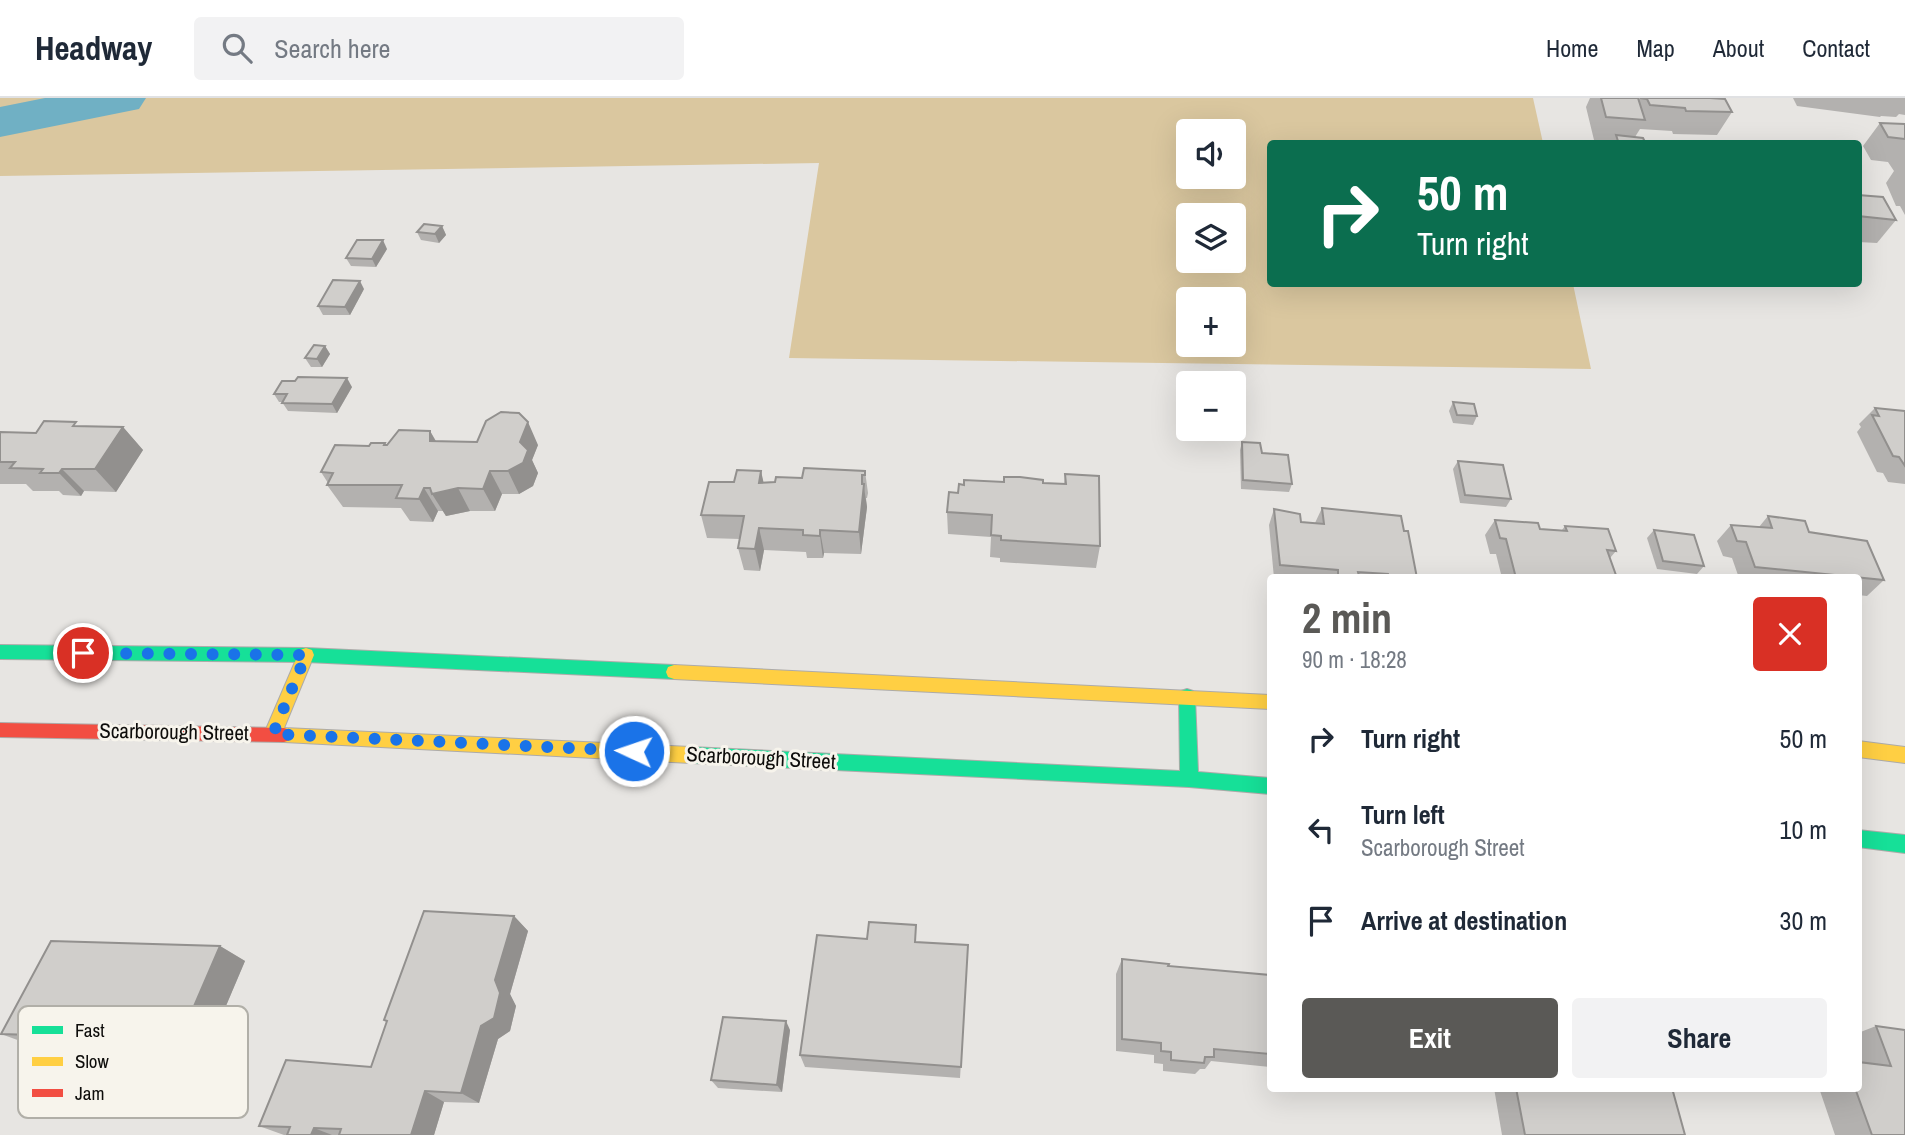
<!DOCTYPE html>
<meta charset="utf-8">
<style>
body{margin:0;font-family:"Archivo Narrow",sans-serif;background:#f2f2f3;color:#1f2937;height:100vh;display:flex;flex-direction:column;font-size:26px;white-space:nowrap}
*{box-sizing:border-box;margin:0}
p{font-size:23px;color:#747a83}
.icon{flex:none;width:38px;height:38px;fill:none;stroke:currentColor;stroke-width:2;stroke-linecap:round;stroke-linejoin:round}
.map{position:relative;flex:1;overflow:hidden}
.side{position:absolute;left:1267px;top:476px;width:595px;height:518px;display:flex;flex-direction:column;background:#fff;border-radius:7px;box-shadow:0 7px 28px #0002}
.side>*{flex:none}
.hud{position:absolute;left:1267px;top:42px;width:595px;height:147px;border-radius:7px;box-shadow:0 7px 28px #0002;background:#0b6e4f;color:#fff;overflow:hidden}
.fabs{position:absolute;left:1176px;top:21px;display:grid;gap:14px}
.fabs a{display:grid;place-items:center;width:70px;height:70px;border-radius:7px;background:#fff;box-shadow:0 7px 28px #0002;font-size:35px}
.pin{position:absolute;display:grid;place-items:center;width:60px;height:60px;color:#fff;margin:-30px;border:4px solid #fff;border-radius:50%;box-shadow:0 2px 7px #0007}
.me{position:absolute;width:77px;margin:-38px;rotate:273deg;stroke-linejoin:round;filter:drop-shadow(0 0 5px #0008)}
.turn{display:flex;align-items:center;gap:24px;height:147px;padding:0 35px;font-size:32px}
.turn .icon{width:91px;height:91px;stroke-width:2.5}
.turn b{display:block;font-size:49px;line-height:60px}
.round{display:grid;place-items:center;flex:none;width:74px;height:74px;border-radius:7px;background:#f2f2f3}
.head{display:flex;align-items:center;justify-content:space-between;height:119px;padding:0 35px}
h1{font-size:42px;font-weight:700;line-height:52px;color:#5a5956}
.primary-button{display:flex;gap:14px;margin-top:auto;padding:14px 35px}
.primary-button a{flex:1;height:80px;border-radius:7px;background:#5a5956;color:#fff;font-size:28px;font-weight:700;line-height:80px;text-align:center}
.primary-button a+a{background:#f2f2f3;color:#1f2937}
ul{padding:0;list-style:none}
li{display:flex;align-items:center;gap:21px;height:91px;padding:0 35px}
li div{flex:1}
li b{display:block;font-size:26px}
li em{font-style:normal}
header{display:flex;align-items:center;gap:42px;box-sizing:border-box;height:98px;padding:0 35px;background:#fff;border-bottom:2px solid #e0e1e3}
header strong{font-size:33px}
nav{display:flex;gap:38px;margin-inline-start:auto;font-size:24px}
.search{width:490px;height:63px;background:#f2f2f3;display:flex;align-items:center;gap:18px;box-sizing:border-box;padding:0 24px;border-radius:7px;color:#747a83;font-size:26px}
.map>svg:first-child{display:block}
.forest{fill:#dac79f;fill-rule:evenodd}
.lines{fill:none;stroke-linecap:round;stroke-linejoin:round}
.river{fill:#70b0c4;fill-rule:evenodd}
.fast-casing{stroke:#adaba9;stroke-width:2}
.slow-casing{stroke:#adaba9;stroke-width:2}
.jam-casing{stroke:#adaba9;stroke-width:2}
.fast{fill:#16e098;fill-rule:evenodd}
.slow{fill:#ffcf43;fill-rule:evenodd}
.jam{fill:#f24e42;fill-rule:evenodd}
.wall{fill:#b3b1af}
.shaded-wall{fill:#92908e}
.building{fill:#d0cecb;stroke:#92908e;stroke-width:2}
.route{stroke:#1a73e8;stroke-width:12;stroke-dasharray:0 21.6}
.labels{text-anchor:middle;stroke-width:6;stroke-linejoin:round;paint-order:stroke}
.street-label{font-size:21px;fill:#0e0d0b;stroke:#f7f4ec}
.key{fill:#f7f4ec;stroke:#b1afa8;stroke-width:2}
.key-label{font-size:19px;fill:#0e0d0b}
</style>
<header>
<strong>Headway</strong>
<div class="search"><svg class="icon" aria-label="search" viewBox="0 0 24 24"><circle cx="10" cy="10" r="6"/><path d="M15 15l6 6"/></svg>Search here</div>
<nav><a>Home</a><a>Map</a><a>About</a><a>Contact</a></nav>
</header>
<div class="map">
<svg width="1905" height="1037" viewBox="0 0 1905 1037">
<rect width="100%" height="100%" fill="#e7e5e2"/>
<path class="forest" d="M0,0H1533L1543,45L1270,46V186H1573L1591,271L789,260L819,65L0,78ZM1188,33H1234V79H1188ZM1188,117H1234V163H1188ZM1188,201H1234V247H1188Z"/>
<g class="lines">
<polygon class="river" points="45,0 146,0 139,11 0,39 0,9"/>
<g class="fast-casing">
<g id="fast">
<polygon points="0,547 306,550 674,567 680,569 682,574 680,579 674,581 306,564 0,561"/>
<polygon points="1187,591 1193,593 1195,598 1198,674 1270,680 1270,696 1189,689 691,665 685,662 682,657 685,652 691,649 1180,673 1179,598 1181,593"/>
<polygon points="1858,732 1905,737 1905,755 1858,749"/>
</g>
</g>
<g class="slow-casing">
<g id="slow">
<polygon points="306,550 312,552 314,557 284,630 691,649 697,652 700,657 697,662 691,665 284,644 267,641 264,636 298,557 300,552"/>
<polygon points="674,567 1270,597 1270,611 674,581 668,579 666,574 668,569"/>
<polygon points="1858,643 1905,649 1905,665 1858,659"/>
</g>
</g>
<g class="jam-casing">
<polygon id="jam" points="0,625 284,630 290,632 293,637 290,642 284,644 0,639"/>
</g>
<use href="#fast" class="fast"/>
<use href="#slow" class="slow"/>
<use href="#jam" class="jam"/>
</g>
<g class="wall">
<polygon points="1590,0 1725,0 1725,1 1732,14 1717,37 1673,36 1672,33 1640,31 1635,39 1646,46 1612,46 1613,43 1594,42 1586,9"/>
<polygon points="1793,0 1905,0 1905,17 1899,16 1896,19 1881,18 1880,19 1797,8"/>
<polygon points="1880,25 1905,26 1905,117 1900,108 1896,108 1886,85 1894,73 1888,64 1871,62 1863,48"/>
<polygon points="1858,97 1896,122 1877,145 1858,144"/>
<polygon points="442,128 446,137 439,145 421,142 417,134"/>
<polygon points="387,151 376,169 351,168 346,160"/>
<polygon points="364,191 350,217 323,217 318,208"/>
<polygon points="325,248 330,256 322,269 311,269 305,260"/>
<polygon points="352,289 337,315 288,313 282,304 279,304 274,296"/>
<polygon points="1453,304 1477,318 1473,327 1453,325 1449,313"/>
<polygon points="1875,310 1905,313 1905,386 1888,384 1883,375 1877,374 1857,334 1861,329 1859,326"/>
<polygon points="80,328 123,329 143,352 116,394 84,393 81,398 63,397 59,393 33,393 26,386 0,386 0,334 36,335"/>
<polygon points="430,333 436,343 538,347 532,362 538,375 533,388 519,396 502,396 495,413 470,413 446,418 443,413 438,413 433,424 410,423 401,410 343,409 327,387 328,385 321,374 385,345 386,347"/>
<polygon points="1242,344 1262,355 1292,386 1289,394 1241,391 1240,352"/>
<polygon points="1458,363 1511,401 1506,409 1460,405 1453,371"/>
<polygon points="761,373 763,385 865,373 868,395 867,400 866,400 867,409 861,456 824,455 823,460 807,460 806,454 764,452 760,473 744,472 738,450 740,441 707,440 701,417 734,384"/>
<polygon points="1065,376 1100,448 1096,470 1000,464 1000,460 990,459 991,439 948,436 947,414 958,395 1004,384 1064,386"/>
<polygon points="1322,410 1404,433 1417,480 1274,480 1269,427 1274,411 1301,424 1315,425"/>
<polygon points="1768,418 1809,434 1884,482 1867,498 1858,497 1858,480 1739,480 1732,460 1723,458 1717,443 1731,427 1759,429"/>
<polygon points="1495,422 1540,431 1562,432 1565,428 1616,453 1610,460 1617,480 1502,480 1496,456 1490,456 1485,437"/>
<polygon points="1654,432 1704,468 1697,476 1657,471 1647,440"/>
<polygon points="514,818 528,833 510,896 516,908 510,933 498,941 479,1005 444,1004 434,1037 284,1037 259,1028 371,969 387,924 384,922"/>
<polygon points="867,841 968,847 960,980 805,969 800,957"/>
<polygon points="220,848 245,863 206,955 176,953 161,963 147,963 141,961 123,1001 71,1000 38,989 55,954 40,948 34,948 1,936"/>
<polygon points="1122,861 1168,868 1270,877 1270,969 1211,963 1205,971 1200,971 1195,976 1163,973 1163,966 1154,965 1154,957 1116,953 1116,876"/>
<polygon points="1876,928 1905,932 1905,1037 1835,1037 1819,990 1858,990 1858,935"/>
<polygon points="790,932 782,994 718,990 711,982"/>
<polygon points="1494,990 1672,990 1685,1037 1502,1037"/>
</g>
<g class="shaded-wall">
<polygon points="442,128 446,137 439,145 435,136"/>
<polygon points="383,142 387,151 376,169 372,161"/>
<polygon points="360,183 364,191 350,217 345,209"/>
<polygon points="325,248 330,256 322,269 317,261"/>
<polygon points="347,280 352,289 337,315 332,306"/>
<polygon points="528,324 538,347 532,362 538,375 533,388 519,396 508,373"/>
<polygon points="123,329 143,352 116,394 95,371"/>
<polygon points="430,333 443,356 430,343"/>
<polygon points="62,371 84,393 81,398 59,375"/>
<polygon points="490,373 502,396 495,413 483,391"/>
<polygon points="761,373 766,395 759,385"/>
<polygon points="862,377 867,409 861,456 859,434"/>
<polygon points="424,390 438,413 433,424 419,401"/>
<polygon points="458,390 470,413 446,418 432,396"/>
<polygon points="759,430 764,452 760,473 755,451"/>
<polygon points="820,432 824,455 823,460 820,438"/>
<polygon points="514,818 528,833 510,896 516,908 510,933 498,941 479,1005 461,995"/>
<polygon points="220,848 245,863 206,955 179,943"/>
<polygon points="786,923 790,932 782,994 777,987"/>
<polygon points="63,940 83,960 51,948"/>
<polygon points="148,941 176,953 161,963 132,952 118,951 141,961 123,1001 92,990 115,942"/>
<polygon points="425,993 444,1004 434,1037 411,1037"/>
<polygon points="314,1030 332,1037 311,1037"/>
</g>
<g class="building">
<polygon points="1601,0 1638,0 1645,22 1606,19"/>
<polygon points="1640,0 1710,0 1725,1 1732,14 1686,13 1685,10 1650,7 1647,1"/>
<polygon points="1880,25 1905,26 1905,41 1888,39"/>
<polygon points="1616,37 1643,40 1646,46 1619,46"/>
<polygon points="1686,44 1707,44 1716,46 1687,46"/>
<polygon points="1858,97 1883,99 1896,122 1858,118"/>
<polygon points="424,126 442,128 435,136 417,134"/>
<polygon points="357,142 383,142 372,161 346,160"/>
<polygon points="333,182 360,183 345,209 318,208"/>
<polygon points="314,247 325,248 317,261 305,260"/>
<polygon points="298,279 347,280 332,306 282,305 287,296 274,296 282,283 295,283"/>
<polygon points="1453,304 1474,306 1477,318 1457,317"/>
<polygon points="1875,310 1905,313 1905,368 1899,359 1893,358 1872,317 1879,318"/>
<polygon points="501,314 519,315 528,324 520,344 528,352 523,365 508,373 490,373 483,391 458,390 432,396 430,390 424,390 419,401 396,400 402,387 327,387 333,375 321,374 335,347 369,348 371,345 385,345 384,347 387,347 399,332 430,333 430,343 477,344 486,323"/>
<polygon points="44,323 76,324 73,328 123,329 95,371 62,371 59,375 40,375 43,371 10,370 15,364 0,364 0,334 36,335"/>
<polygon points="1242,344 1260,345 1262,355 1288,357 1292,386 1243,382"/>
<polygon points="1458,363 1503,367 1511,401 1465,397"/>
<polygon points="804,370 865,373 865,377 862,377 862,386 864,386 859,434 820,432 820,438 803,437 803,432 759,430 755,451 738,450 744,418 701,417 709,384 734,384 737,372 761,373 759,385 775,384 776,379 802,380"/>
<polygon points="1065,376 1099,378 1100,448 1001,442 1001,438 991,437 992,417 947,414 949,394 958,395 959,386 964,387 964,382 1004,384 1004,379 1020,379 1043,382 1043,385 1066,386"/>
<polygon points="1322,410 1401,418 1404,433 1408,433 1417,480 1389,480 1388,476 1358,474 1359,478 1338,477 1338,472 1280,467 1274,411 1300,416 1301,424 1324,426"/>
<polygon points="1768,418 1805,423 1809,434 1867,443 1884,482 1755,469 1746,444 1737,443 1731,427 1772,430"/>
<polygon points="1495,422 1538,425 1540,431 1567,433 1565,428 1608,431 1616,453 1607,452 1617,480 1516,480 1506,441 1500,440"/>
<polygon points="1654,432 1694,437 1704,468 1663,463"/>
<polygon points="424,813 514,818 495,882 500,895 494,920 481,928 461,995 425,993 411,1037 339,1037 341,1031 314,1030 311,1037 287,1037 290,1029 259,1028 286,962 371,969 387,923 384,922"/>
<polygon points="869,824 916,827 915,844 968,847 961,969 800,957 817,837 867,841"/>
<polygon points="51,843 220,848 179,943 148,941 132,952 118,951 115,942 92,990 38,989 63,940 51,948 37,947 33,937 1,936"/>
<polygon points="1122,861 1169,866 1168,868 1270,877 1270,956 1214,951 1214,959 1205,959 1204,965 1171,962 1171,954 1161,953 1161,945 1122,941"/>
<polygon points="723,919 786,923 777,987 711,982"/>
<polygon points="1876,928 1905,932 1905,1037 1872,1037 1855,990 1858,990 1858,964 1891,968"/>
<polygon points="1516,990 1672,990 1685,1037 1525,1037"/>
</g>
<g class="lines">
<polyline class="route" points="83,555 306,557 273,636 634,653"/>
</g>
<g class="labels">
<g class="street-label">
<text transform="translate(174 634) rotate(1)" y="7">Scarborough Street</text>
<text transform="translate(761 660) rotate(3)" y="7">Scarborough Street</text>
</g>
</g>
<rect x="18" y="908" width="230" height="112" rx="10" class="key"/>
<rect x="32" y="928" width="31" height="8" fill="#16e098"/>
<rect x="32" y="959" width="31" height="9" fill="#ffcf43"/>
<rect x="32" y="991" width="31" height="8" fill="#f24e42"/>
<g class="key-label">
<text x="75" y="939">Fast</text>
<text x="75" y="970">Slow</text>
<text x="75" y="1002">Jam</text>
</g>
</svg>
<div class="fabs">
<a><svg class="icon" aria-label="sound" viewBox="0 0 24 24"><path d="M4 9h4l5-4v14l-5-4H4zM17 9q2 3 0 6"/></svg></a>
<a><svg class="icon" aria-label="layers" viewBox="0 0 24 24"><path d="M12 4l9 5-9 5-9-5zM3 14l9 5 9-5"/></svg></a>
<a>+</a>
<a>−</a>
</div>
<div class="pin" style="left:83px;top:555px;background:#d93025"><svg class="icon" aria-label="arrive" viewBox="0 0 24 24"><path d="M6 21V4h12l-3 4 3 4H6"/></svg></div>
<svg class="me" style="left:634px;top:653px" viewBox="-20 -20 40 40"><circle r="17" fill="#1a73e8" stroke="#fff" stroke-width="3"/><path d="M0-11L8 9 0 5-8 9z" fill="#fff"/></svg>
<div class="hud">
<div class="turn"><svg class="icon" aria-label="right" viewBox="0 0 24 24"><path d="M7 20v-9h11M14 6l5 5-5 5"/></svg><div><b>50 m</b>Turn right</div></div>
</div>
<section class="side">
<div class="head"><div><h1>2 min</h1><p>90 m · 18:28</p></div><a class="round" style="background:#d93025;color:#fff"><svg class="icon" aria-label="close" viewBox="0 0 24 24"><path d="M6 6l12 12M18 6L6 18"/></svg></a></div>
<ul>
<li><svg class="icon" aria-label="right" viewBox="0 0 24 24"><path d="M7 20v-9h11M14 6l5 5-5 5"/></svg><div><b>Turn right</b></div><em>50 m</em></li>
<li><svg class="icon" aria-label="left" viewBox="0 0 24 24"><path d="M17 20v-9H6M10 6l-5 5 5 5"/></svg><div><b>Turn left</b><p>Scarborough Street</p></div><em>10 m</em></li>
<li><svg class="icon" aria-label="arrive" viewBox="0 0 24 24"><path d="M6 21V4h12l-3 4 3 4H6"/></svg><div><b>Arrive at destination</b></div><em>30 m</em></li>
</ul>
<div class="primary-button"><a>Exit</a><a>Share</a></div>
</section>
</div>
